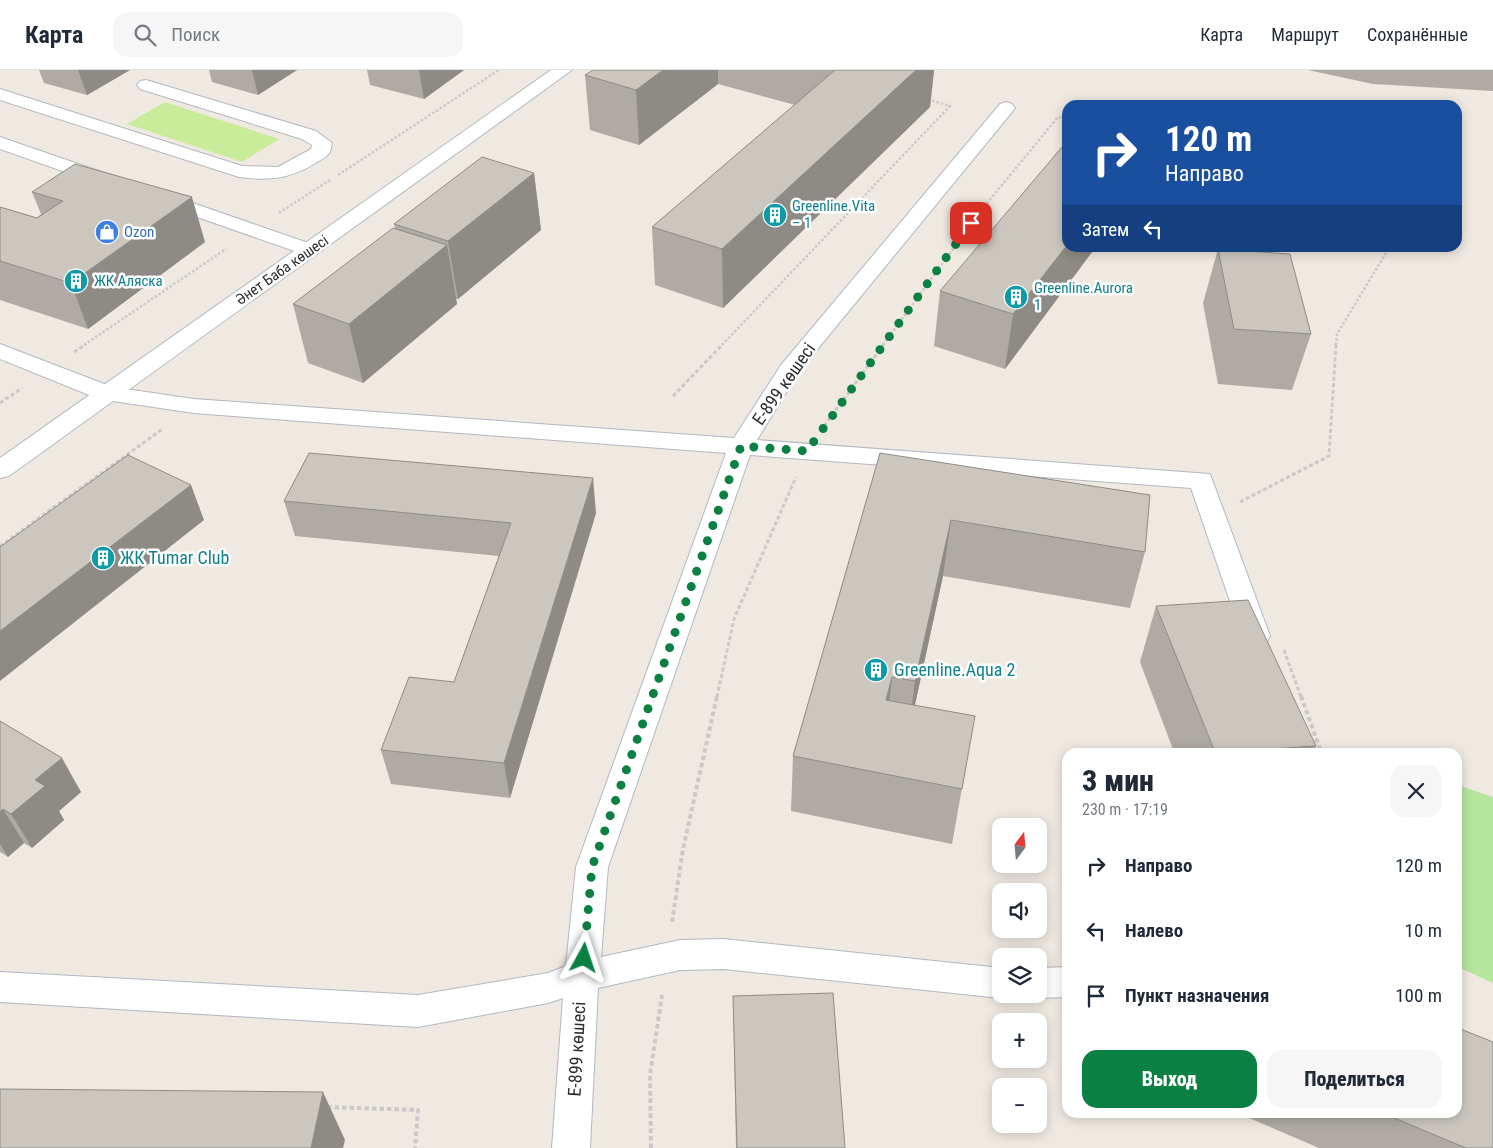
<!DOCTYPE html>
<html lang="ru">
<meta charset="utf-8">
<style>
body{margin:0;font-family:"Roboto Condensed",sans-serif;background:#f6f6f7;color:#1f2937;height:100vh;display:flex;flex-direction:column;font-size:19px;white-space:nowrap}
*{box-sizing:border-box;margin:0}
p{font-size:16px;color:#747a83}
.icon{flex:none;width:28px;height:28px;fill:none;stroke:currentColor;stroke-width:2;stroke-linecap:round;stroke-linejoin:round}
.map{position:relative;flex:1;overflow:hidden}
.sheet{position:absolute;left:1062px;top:678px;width:400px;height:370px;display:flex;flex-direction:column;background:#fff;border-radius:15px;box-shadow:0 2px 12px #0003}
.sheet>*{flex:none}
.hud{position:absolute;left:1062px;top:30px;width:400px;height:152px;border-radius:15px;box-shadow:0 2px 12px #0003;background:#1a4fa0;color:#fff;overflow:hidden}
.needle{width:32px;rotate:16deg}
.buttons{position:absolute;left:992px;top:748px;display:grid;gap:10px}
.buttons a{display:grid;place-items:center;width:55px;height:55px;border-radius:10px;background:#fff;box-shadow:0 2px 12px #0003;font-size:25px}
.pin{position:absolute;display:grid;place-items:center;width:42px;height:42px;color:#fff;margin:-21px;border-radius:10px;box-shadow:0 2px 8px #0006}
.me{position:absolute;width:55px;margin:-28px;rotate:5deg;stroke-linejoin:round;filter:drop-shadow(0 0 4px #0008)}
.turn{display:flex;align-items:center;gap:18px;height:105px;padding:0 20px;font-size:22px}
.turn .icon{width:65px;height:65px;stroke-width:2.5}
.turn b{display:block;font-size:35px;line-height:42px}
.then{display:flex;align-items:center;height:48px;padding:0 20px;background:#0003;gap:10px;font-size:19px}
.round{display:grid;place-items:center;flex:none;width:52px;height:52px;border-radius:15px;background:#f6f6f7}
.headline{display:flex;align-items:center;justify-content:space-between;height:85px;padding:0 20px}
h1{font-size:30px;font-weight:800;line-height:38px}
.cta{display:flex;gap:10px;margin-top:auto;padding:10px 20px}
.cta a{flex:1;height:58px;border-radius:15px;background:#0b8043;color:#fff;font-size:20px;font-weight:800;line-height:58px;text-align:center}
.cta a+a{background:#f6f6f7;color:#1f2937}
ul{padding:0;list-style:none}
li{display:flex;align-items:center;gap:15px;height:65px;padding:0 20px}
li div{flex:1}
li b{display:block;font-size:19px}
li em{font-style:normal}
header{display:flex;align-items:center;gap:30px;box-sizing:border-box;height:70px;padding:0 25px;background:#fff;border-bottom:1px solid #e0e1e3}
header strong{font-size:24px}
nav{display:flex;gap:28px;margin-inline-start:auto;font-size:18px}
.search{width:350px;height:45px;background:#f6f6f7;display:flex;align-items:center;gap:12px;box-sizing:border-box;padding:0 18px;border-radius:15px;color:#747a83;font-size:19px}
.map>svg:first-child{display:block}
.green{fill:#b6e59e}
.pitch{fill:#c9ec9a}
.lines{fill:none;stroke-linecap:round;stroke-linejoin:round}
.street-casing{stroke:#b4b7c1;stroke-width:2}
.secondary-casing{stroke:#b4b7c1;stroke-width:2}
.path-far2{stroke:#c9c9c9;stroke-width:2.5;stroke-dasharray:2.5 2;stroke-linecap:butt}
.path-far1{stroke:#c9c9c9;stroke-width:3;stroke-dasharray:4 2.5;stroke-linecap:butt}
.path{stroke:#c9c9c9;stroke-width:4;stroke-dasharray:4.5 3;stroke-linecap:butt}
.street{fill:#fff;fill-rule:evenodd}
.secondary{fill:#fff;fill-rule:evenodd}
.wall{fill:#afaba4}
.shaded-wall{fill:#8e8b86}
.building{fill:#cbc7bf;stroke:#8e8b86}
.route{stroke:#0b8043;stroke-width:9;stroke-dasharray:0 16.2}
.labels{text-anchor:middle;stroke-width:5;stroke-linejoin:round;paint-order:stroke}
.far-culture-label{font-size:15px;fill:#0d838f;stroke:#fff;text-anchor:start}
.far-shop-label{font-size:15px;fill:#366cbe;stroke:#fff;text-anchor:start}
.far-street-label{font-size:15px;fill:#2e2e2e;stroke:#fff}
.street-label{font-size:18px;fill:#2e2e2e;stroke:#fff}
.culture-label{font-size:18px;fill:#0d838f;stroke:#fff;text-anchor:start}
</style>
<header>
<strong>Карта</strong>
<div class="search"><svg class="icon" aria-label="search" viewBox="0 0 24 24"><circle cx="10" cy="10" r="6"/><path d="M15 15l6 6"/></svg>Поиск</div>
<nav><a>Карта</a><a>Маршрут</a><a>Сохранённые</a></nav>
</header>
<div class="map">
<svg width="1493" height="1078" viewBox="0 0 1493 1078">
<rect width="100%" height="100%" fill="#efe9e1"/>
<polygon class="green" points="1458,715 1493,727 1493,913 1458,897"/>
<polygon class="pitch" points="165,32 279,69 242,92 127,54"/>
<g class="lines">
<g class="street-casing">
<g id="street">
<path d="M146,10L316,61L332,73L330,82C326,88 320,90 314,94C289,109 268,111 239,107L0,30V19L242,96L278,97L311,79L312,75L302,69L140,19L137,15L140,11Z"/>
<polygon points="1006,32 1012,34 1015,38 1012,42 798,303 757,370 1210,404 1270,566 1266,573 1256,576 1246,573 1242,566 1191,418 750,385 608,797 601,887 680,870 724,869 1001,898 1001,924 1013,924 1001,928 724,899 680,900 598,918 590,1078 552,1078 563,928 548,933 418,957 0,932 0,902 418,925 548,903 566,896 576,797 726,383 194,343 99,329 0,289 0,274 112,317 194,329 734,368 781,295 1000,34"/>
<polygon points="0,67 113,106 116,110 113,114 99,114 0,79"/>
<polygon points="161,122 317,176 320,180 317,184 310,186 303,184 154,132 151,128 154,124"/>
<polygon points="1068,897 1068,927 1039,928 1027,924 1039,924 1039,898"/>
</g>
</g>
<g class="secondary-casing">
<polygon id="secondary" points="551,0 572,0 9,406 0,408 0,388"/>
</g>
<g class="path-far2">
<polyline points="338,105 499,0"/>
<polyline points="279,143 330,110"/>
<polyline points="84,275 226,179"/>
<polyline points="722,275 950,36 927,29"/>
<polyline points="883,275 983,138 1058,47 1068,50"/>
<polyline points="1336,275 1337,264 1389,178"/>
</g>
<g class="path-far1">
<polyline points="74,282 86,274"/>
<polyline points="673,326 723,274"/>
<polyline points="0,333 22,318"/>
<polyline points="824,356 884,274"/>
<polyline points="1240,432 1329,386 1336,274"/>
<polyline points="0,476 164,358"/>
<polyline points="1284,580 1301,627"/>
<polyline points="717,627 734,549 796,407"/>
</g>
<g class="path">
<polyline points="1301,626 1321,682"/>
<polyline points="672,852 683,779 717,626"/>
<polyline points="327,1037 418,1040 415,1078"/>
<polyline points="651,1078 650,1005 662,925"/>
</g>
<use href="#street" class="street"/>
<use href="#secondary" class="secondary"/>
</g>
<g class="wall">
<polygon points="39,0 130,0 87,25 44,13"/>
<polygon points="209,0 297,0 258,25 212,12"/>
<polygon points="367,0 464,0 424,29 370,15"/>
<polygon points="593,0 934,0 930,37 723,238 655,215 652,157 795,35 718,14 639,75 590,60 585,5"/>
<polygon points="1308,0 1493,0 1493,21 1373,14"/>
<polygon points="534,103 541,160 458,229 456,229 457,234 363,313 308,293 293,234 395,158 394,154"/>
<polygon points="32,122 205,172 88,259 0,230 0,137 37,148 41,144"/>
<polygon points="1068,178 1095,178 1005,299 934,276 940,221"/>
<polygon points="1318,178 1335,178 1333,182"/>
<polygon points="1218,179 1311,264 1292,320 1218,314 1203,233"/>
<polygon points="880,383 1145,482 1130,538 943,506 915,635 965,701 952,774 791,741 793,686"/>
<polygon points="284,431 596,443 510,728 391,714 381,680 454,612 499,486 295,466"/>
<polygon points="1156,536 1316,676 1313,682 1174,682 1140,592"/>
<polygon points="0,651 81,722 59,741 64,750 32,778 24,773 8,787 0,782"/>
<polygon points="733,926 845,1078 736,1078"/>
<polygon points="1235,1042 1458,1042 1493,1078 1319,1078"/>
</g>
<g class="shaded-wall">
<polygon points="78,0 130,0 87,25"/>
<polygon points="252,0 297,0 258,25"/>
<polygon points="419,0 464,0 424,29"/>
<polygon points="663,0 718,0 718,14 639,75 636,20"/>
<polygon points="916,0 934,0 930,37 723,238 722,179"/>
<polygon points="534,103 541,160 458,229 448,171"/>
<polygon points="192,127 205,172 88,259 71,213"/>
<polygon points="1068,174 1068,178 1095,178 1005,299 1013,244"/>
<polygon points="447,175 457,234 363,313 349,254"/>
<polygon points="593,408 596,443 510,728 504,693"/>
<polygon points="191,415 204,450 0,611 0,561"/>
<polygon points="951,450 943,506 908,666 915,611"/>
<polygon points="892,607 886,662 886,630"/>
<polygon points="62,688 81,722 59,741 64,750 32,778 11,744 35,710"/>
<polygon points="3,739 24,773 8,787 0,774 0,742"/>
<polygon points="323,1022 345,1070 343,1078 311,1078"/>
</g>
<g class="building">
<polygon points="593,0 663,0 636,20 585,5"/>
<polygon points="835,0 916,0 722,179 652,157"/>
<polygon points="1174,32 1186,35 1172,35"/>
<polygon points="1068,70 1068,174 1013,244 940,221"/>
<polygon points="482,87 534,103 448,171 394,154"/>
<polygon points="75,94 192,127 71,213 0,191 0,137 37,148 63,131 32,122"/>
<polygon points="393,158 447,175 349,254 293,234"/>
<polygon points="1218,179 1290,184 1311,264 1234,259"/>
<polygon points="309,383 593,408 504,693 381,680 409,607 454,612 511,453 284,431"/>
<polygon points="880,383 1150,425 1145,482 951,450 915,611 892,607 886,630 975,646 962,719 793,686"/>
<polygon points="128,385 191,415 0,561 0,477"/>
<polygon points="1248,530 1316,676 1227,682 1215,682 1156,536"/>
<polygon points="0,651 62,688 35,710 45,716 11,744 3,739 0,742"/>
<polygon points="833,923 845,1078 737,1078 733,926"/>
<polygon points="1458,958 1493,972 1493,1078 1466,1078 1380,1042 1458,1042"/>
<polygon points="0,1019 323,1022 311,1078 0,1078"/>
</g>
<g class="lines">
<polyline class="route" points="584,888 592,797 741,376 807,381 971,153"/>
</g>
<defs>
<g id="building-disc" transform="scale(1.25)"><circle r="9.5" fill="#0f9aa8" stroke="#fff"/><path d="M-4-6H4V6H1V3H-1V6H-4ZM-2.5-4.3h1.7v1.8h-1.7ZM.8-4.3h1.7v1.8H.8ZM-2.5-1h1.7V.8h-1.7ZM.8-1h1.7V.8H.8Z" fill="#fff"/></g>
<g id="shop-disc" transform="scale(1.25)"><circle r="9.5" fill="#3f7fe0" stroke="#fff"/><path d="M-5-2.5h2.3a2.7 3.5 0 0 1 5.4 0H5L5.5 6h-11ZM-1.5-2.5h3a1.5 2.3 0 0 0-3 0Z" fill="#fff"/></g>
</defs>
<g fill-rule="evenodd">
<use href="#building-disc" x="775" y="145"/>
<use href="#shop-disc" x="107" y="162"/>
<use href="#building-disc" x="76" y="211"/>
<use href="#building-disc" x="1016" y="227"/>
<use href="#building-disc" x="103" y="488"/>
<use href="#building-disc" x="876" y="600"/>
</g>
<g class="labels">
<g class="far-culture-label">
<text x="792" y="141">Greenline.Vita<tspan x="792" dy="17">– 1</tspan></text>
<text x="94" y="216">ЖК Аляска</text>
<text x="1034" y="223">Greenline.Aurora<tspan x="1034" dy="17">1</tspan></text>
</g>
<g class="far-shop-label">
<text x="124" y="167">Ozon</text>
</g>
<g class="far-street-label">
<text transform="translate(282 200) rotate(-35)" y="5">Әнет Баба көшесі</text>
</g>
<g class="street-label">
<text transform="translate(784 314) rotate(-55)" y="6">Е-899 көшесі</text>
<text transform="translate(577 979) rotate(-87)" y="6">Е-899 көшесі</text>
</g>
<g class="culture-label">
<text x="120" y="494">ЖК Tumar Club</text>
<text x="894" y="606">Greenline.Aqua 2</text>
</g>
</g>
</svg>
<div class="buttons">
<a><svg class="needle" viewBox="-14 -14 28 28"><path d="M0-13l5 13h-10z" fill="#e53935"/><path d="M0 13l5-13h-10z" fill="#747a83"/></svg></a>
<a><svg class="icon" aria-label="sound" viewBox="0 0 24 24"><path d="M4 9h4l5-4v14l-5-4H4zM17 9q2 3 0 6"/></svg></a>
<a><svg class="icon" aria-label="layers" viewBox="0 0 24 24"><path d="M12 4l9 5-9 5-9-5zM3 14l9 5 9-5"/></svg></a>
<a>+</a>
<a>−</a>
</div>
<div class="pin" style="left:971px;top:153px;background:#d93025"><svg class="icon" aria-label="arrive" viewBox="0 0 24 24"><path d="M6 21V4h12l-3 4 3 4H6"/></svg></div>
<svg class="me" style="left:584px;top:888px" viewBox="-20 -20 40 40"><path d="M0-17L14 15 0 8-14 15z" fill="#0b8043" stroke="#fff" stroke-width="4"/></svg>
<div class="hud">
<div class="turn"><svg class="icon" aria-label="right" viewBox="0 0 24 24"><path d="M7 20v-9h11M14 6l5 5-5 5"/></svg><div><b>120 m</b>Направо</div></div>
<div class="then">Затем<svg class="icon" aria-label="left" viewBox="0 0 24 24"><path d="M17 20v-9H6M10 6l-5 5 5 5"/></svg></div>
</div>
<section class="sheet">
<div class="headline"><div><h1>3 мин</h1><p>230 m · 17:19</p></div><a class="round"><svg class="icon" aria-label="close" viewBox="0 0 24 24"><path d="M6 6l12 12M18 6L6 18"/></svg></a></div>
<ul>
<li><svg class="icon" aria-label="right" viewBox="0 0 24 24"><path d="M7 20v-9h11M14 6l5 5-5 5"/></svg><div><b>Направо</b></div><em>120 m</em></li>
<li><svg class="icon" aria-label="left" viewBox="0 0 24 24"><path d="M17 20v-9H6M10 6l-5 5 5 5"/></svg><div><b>Налево</b></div><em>10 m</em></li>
<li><svg class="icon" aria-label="arrive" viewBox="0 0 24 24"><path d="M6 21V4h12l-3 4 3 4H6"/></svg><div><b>Пункт назначения</b></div><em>100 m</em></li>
</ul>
<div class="cta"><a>Выход</a><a>Поделиться</a></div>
</section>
</div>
